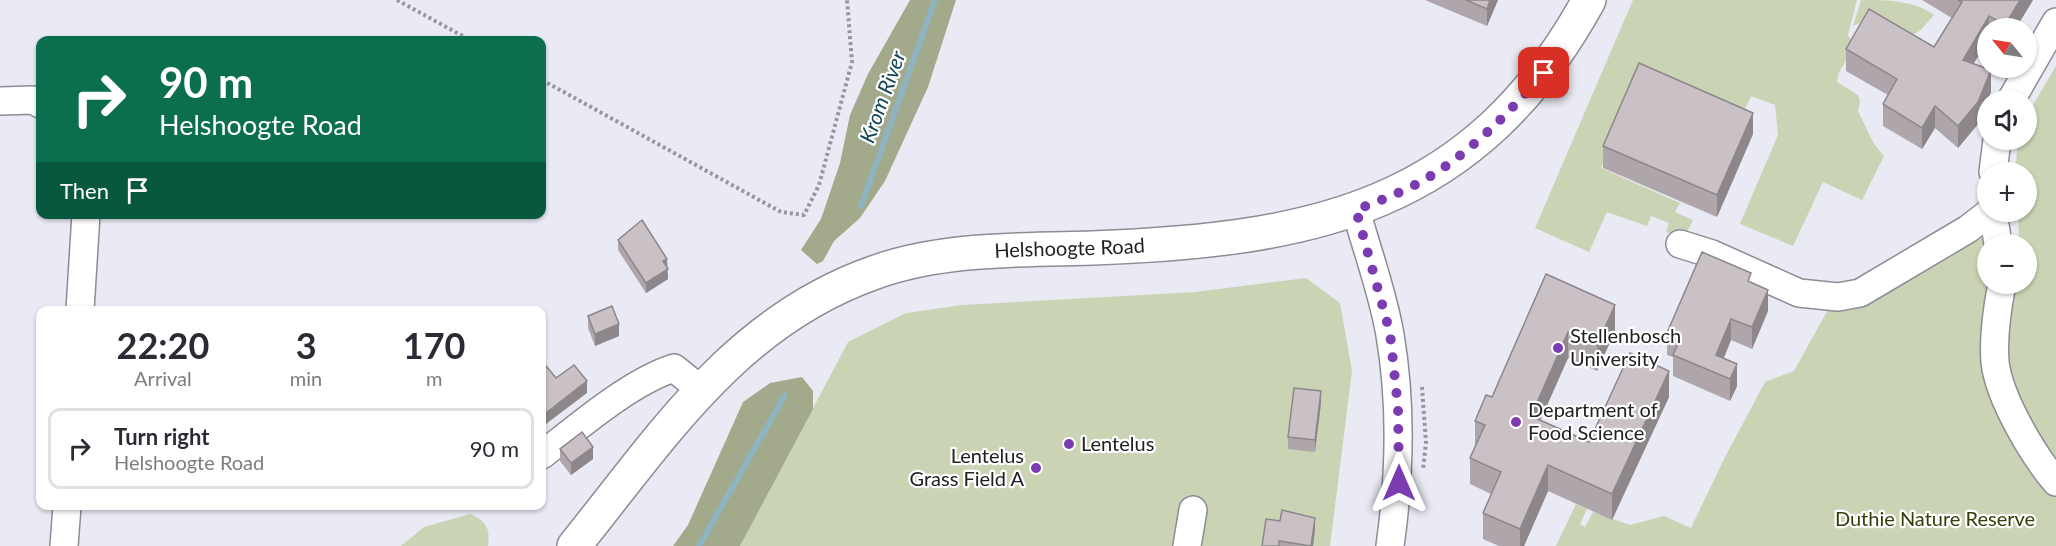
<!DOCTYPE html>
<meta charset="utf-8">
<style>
body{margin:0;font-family:Lato,sans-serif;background:#f7f7f7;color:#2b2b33;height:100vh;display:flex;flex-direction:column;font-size:22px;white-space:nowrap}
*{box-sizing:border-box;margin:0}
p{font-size:20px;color:#7c7c81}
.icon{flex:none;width:33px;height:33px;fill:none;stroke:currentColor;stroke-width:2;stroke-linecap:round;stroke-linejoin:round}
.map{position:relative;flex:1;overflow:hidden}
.drawer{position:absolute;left:36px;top:306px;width:510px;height:204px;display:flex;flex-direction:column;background:#fff;border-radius:12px;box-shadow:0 2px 4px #0004}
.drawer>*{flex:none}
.top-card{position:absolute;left:36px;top:36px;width:510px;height:183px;border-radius:12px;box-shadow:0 2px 4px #0004;background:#0b6e4f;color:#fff;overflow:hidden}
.needle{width:39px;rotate:300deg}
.tools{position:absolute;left:1977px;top:18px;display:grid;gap:12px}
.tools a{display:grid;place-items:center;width:60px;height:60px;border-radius:50%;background:#fff;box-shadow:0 2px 4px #0004;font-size:30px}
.pin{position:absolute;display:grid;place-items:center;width:51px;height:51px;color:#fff;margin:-26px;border-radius:12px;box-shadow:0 3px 9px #0006}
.me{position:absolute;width:66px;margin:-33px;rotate:0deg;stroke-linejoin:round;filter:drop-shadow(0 0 4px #0008)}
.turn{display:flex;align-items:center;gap:21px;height:126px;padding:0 24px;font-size:27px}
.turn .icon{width:78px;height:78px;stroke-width:2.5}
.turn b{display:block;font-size:42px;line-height:51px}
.then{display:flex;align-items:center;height:57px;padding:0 24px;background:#0003;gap:12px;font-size:22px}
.eta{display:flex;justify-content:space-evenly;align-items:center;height:102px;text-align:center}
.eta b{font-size:36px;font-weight:700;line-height:42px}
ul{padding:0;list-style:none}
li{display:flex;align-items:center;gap:18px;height:81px;margin:0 12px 9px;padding:0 12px;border:3px solid #e1e1e2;border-radius:12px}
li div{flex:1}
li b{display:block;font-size:22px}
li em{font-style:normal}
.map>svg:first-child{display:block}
.green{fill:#cbd3b5}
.forest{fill:#a2aa8b}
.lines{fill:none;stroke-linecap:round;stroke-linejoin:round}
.stream{stroke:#8fb3c0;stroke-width:6}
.minor-casing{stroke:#8c8c95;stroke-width:30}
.major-casing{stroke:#8c8c95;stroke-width:36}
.path{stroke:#96969d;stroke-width:4;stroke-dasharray:3 3;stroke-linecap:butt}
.minor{stroke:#fff;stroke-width:27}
.major{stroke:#fff;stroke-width:33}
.wall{fill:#aea6ab}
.shaded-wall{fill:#8d878b}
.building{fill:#cac1c7;stroke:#8d878b;stroke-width:1.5}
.route{stroke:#7c3cb1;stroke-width:10;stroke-dasharray:0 18}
.poi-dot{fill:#7c3cb1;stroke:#fff;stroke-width:2}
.labels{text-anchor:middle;stroke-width:4.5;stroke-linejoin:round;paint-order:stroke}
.street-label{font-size:20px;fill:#212124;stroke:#fff}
.poi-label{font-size:20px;fill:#212124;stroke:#fff;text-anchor:start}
.park-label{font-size:20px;fill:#353e0a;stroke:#fff}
.water-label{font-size:21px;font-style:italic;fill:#124555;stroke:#fff}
</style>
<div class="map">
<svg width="2056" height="546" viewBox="0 0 2056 546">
<rect width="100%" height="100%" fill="#eaeaf4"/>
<g class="green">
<polygon points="1633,0 1857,0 1848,35 1855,47 1839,72 1837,82 1858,95 1860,101 1858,111 1874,144 1884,156 1862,200 1823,182 1793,246 1740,224 1778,135 1775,105 1751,96 1745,109 1728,101 1724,108 1609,150 1601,168 1680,203 1675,212 1693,220 1685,237 1666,232 1669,223 1651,216 1647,226 1607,212 1589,252 1535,228"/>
<path d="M1861,0C1888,0 1913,0 1934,15L1921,30L1911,36L1867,20L1853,26Z"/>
<path d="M2056,66V467C2034,436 2005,382 2002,344C2001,325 2008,302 2011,284H2026V244H2019L2018,212H2026V172H2015L2018,140H2026L2027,115Z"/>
<polygon points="1973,236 1989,240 1988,284 1990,284 1985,314 2039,480 2056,497 2056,546 1556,546 1576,504 1587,509 1580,524 1585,527 1593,512 1630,525 1664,516 1691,528 1724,459 1765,382 1794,371 1830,306"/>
<polygon points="1306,278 1340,303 1352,371 1330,546 740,546 848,342 906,313 962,305 1195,292"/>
<path d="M470,514C487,521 490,529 488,546H401L424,527Z"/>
</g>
<g class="forest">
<polygon points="910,0 956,0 928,87 885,181 860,218 834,241 823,261 817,264 801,250 821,219 840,163 850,115 868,74"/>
<polygon points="802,377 813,391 813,409 740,546 673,546 688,525 743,402 770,383"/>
</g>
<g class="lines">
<g class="stream">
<polyline points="861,206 935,0"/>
<polyline points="699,546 785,395"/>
</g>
<g class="minor-casing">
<g id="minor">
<polyline points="2011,100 2056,22"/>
<polyline points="0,101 33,100 40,104"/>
<polyline points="1993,172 1997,140"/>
<path d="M1356,210C1367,251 1383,293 1390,335C1402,406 1400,475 1390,546"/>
<polyline points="1993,212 1998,244"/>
<polyline points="1680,244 1712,254 1799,293 1838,297 1860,293 1968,229 1990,212"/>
<path d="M2002,284C1997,309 1993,336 1995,362C1999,398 2033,455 2056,482"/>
<polyline points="80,310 86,214"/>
<path d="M542,455C578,427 630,382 674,368L701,390"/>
<polyline points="64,546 67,506"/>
<polyline points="1187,546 1193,510"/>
</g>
</g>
<g class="major-casing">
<g id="major">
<path id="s1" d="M574,546C662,437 735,322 873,273C941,248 1020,250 1092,248C1313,240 1475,208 1589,0"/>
</g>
</g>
<g class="path">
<polyline points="397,0 470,40"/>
<polyline points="542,80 781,212 804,215 819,185 852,62 847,0"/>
<polyline points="1422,387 1426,443 1423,469"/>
</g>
<use href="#minor" class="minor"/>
<use href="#major" class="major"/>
</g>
<g class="wall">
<polygon points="1425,0 1498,0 1487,26"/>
<polygon points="1922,0 2033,0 2016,28 1988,28 1988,40 1974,63 1991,92 1978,124 1958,148 1935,128 1922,149 1883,126 1883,104 1888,95 1846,71 1846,49 1934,47 1952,18"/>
<polygon points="1753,134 1717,217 1603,168 1603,146"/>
<polygon points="618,240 667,268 668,279 646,293 618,250"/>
<polygon points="1546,274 1615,331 1597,371 1568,358 1540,420 1589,442 1669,397 1612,520 1548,491 1524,546 1499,546 1483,539 1483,513 1491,494 1470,484 1470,458 1475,447 1475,421 1492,397"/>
<polygon points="1751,282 1768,311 1752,349 1731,340 1724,358 1737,386 1730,401 1673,376 1673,357 1667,355 1667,333"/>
<polygon points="588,316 619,336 595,346 588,328"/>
<polygon points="1321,403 1315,452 1288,449 1288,437"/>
<polygon points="560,449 593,459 571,475 560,461"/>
<polygon points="1315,530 1313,546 1262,546"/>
</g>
<g class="shaded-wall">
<polygon points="1490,0 1498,0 1487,26 1487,9"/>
<polygon points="2020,0 2033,0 2016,28 2005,28 2005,25"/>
<polygon points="1989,16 1988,40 1963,81 1963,60"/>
<polygon points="1991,70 1991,92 1978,124 1958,148 1958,126"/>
<polygon points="1935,106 1935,128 1922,149 1922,128"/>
<polygon points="1753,113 1753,134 1717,217 1717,195"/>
<polygon points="667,259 668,279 646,293 646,283 663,261"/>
<polygon points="1768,290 1768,311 1752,349 1752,327"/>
<polygon points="1615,305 1615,331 1597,371 1597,345"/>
<polygon points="1731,319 1731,340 1717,374 1716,355"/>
<polygon points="619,324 619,336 595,346 595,334"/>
<polygon points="1568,332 1568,358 1531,442 1531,416"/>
<polygon points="1737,364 1737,386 1730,401 1730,379"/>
<polygon points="1669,371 1669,397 1612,520 1612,494"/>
<polygon points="587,381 587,393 542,427 542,416"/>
<polygon points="1321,391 1321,403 1315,452 1315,440"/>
<polygon points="593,447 593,459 571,475 571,463"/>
<polygon points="1548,465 1548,491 1524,546 1520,546 1520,529"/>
<polygon points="1315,518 1315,530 1313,546 1311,546"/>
</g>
<g class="building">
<polygon points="1466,0 1490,0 1487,9"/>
<polygon points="1958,0 2020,0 2005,25 1989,16 1963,60 1991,70 1978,102 1958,126 1935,106 1922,128 1883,104 1897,79 1846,49 1869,9 1934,47 1962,2"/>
<polygon points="1639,63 1753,113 1717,195 1603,146"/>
<polygon points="642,220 667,259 663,261 668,269 646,283 618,240"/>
<polygon points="1702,252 1751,273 1748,281 1768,290 1752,327 1731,319 1716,355 1737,364 1730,379 1673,355 1680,339 1667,333"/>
<polygon points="1546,274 1615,305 1597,345 1568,332 1531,416 1589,442 1630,353 1669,371 1612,494 1548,465 1520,529 1483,513 1501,472 1470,458 1485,425 1475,421 1486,395 1492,397"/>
<polygon points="612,306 619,324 595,334 588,316"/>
<polygon points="542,361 556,378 574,365 587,381 542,416"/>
<polygon points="1294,388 1321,391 1315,440 1288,437"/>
<polygon points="582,432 593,447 571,463 560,449"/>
<polygon points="1282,510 1315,518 1311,546 1279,541 1279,546 1262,546 1266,519 1280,521"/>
</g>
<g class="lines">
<path class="route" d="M1399,483L1398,407L1390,333L1356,210C1373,203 1390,197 1407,189C1461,163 1505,117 1544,73"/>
</g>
<g class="poi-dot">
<circle cx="1558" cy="348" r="6"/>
<circle cx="1516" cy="422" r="6"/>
<circle cx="1069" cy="444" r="6"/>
<circle cx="1036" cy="468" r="6"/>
</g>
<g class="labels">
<g class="street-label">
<text dy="7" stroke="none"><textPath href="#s1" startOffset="610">Helshoogte Road</textPath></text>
</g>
<g class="poi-label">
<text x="1570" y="343">Stellenbosch<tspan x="1570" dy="23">University</tspan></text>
<text x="1528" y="417">Department of<tspan x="1528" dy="23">Food Science</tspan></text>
<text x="1081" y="451">Lentelus</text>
<text x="1024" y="463" text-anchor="end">Lentelus<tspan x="1024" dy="23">Grass Field A</tspan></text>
</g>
<g class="park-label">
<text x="1935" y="526">Duthie Nature Reserve</text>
</g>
<g class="water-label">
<text transform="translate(883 97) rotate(-70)" y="7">Krom River</text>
</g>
</g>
</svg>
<div class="tools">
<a><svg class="needle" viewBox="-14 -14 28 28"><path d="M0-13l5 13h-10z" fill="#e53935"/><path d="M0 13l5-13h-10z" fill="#7c7c81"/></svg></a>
<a><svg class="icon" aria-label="sound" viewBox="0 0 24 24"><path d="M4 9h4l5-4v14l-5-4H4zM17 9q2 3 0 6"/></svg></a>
<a>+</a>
<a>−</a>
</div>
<div class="pin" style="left:1544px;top:73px;background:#d93025"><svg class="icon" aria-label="arrive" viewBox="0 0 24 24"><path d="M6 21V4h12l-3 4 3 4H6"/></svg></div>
<svg class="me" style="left:1399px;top:483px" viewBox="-20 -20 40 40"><path d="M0-17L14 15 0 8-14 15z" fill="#7c3cb1" stroke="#fff" stroke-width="4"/></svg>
<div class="top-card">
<div class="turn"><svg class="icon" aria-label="right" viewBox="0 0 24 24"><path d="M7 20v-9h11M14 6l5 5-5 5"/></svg><div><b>90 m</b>Helshoogte Road</div></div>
<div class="then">Then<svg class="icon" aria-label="arrive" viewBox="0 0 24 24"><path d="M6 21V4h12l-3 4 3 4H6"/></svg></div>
</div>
<section class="drawer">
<div class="eta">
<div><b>22:20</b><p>Arrival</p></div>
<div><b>3</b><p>min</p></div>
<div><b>170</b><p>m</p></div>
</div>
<ul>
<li><svg class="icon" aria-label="right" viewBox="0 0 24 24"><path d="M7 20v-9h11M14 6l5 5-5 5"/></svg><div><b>Turn right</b><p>Helshoogte Road</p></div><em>90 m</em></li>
</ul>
</section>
</div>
